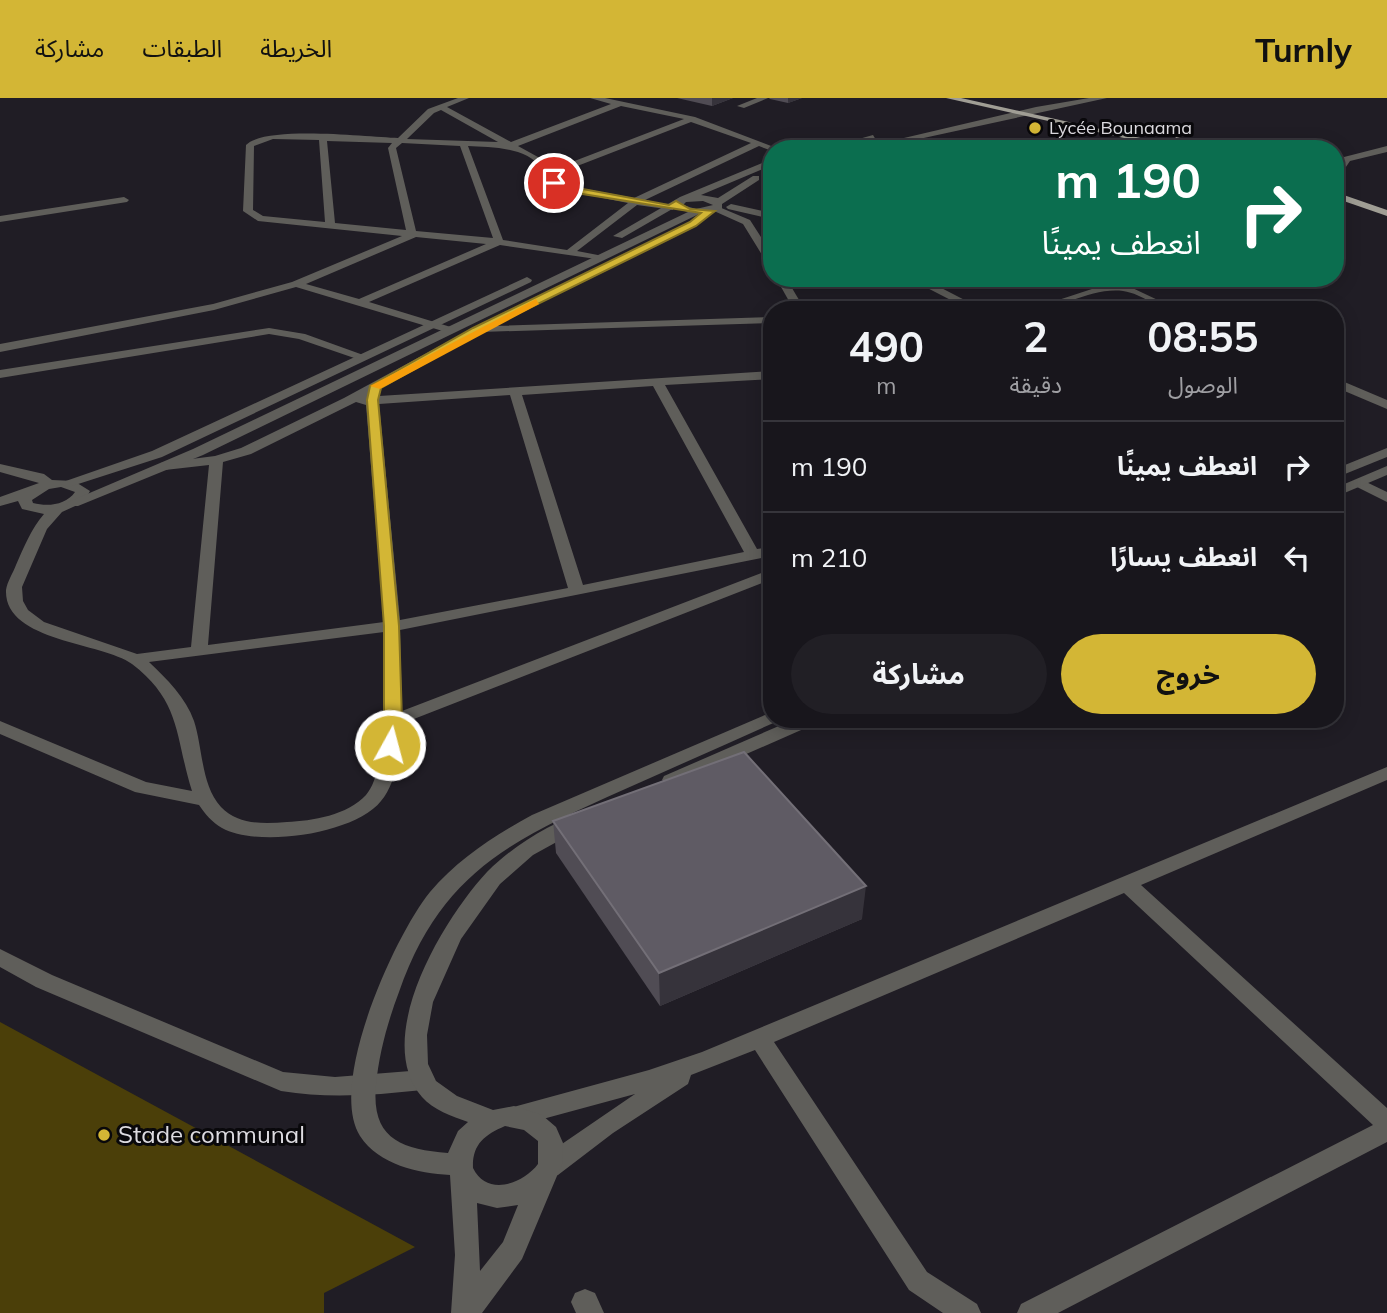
<!DOCTYPE html>
<html lang="ar">
<meta charset="utf-8">
<style>
body{margin:0;font-family:Mulish,"Noto Sans Arabic",sans-serif;background:#211f25;color:#f1f3f6;direction:rtl;height:100vh;display:flex;flex-direction:column;font-size:26px;white-space:nowrap}
*{box-sizing:border-box;margin:0}
p{font-size:23px;color:#9f9fa3}
.icon{flex:none;width:38px;height:38px;fill:none;stroke:currentColor;stroke-width:2;stroke-linecap:round;stroke-linejoin:round}
.map{position:relative;flex:1;overflow:hidden;direction:ltr}
.sheet{position:absolute;left:763px;top:203px;width:581px;height:427px;display:flex;flex-direction:column;background:#18161c;border-radius:28px;box-shadow:0 4px 18px #0003,0 0 0 2px #36353b;direction:rtl}
.sheet>*{flex:none}
.banner{position:absolute;left:763px;top:42px;width:581px;height:147px;border-radius:28px;box-shadow:0 4px 18px #0003,0 0 0 2px #36353b;direction:rtl;background:#0b6e4f;color:#fff;overflow:hidden}
.pin{position:absolute;display:grid;place-items:center;width:60px;height:60px;color:#fff;margin:-30px;border:4px solid #fff;border-radius:50%;box-shadow:0 2px 7px #0007}
.me{position:absolute;width:77px;margin:-38px;rotate:7deg;stroke-linejoin:round;filter:drop-shadow(0 0 5px #0008)}
.turn{display:flex;align-items:center;gap:24px;height:147px;padding:0 28px;font-size:32px}
.turn .icon{width:91px;height:91px;stroke-width:2.5}
.turn b{display:block;font-size:49px;line-height:60px}
.eta{display:flex;justify-content:space-evenly;align-items:center;height:119px;text-align:center}
.eta b{font-size:42px;font-weight:700;line-height:49px}
.cta{display:flex;gap:14px;margin-top:auto;padding:14px 28px}
.cta a{flex:1;height:80px;border-radius:42px;background:#d3b635;color:#111;font-size:28px;font-weight:700;line-height:80px;text-align:center}
.cta a+a{background:#211f25;color:#f1f3f6}
ul{padding:0;list-style:none}
li{display:flex;align-items:center;gap:21px;height:91px;padding:0 28px;border-top:2px solid #36353b}
li div{flex:1}
li b{display:block;font-size:26px}
li em{font-style:normal}
header{display:flex;align-items:center;gap:42px;box-sizing:border-box;height:98px;padding:0 35px;background:#d3b635;color:#111}
header strong{font-size:33px}
nav{display:flex;gap:38px;margin-inline-start:auto;font-size:24px}
.map>svg:first-child{display:block}
.green{fill:#4b3f09}
.lines{fill:none;stroke-linecap:round;stroke-linejoin:round}
.minor{fill:#5f5e5a;fill-rule:evenodd}
.tertiary{fill:#5f5e5a;fill-rule:evenodd}
.primary{fill:#a09e95;fill-rule:evenodd}
.wall{fill:#504c54}
.shaded-wall{fill:#36333b}
.building{fill:#5f5b64;stroke:#736f77;stroke-width:2}
.route{fill:#d3b635;stroke:#897622;stroke-width:2}
.slow{fill:#f59e0b}
.poi-dot{fill:#d3b635;stroke:#09080b;stroke-width:2.5}
.labels{text-anchor:middle;stroke-width:6;stroke-linejoin:round;paint-order:stroke}
.far-poi-label{font-size:18px;fill:#dddbe0;stroke:#09080b;text-anchor:start}
.near-poi-label{font-size:24px;fill:#dddbe0;stroke:#09080b;text-anchor:start}
</style>
<header>
<strong>Turnly</strong>
<nav><a>الخريطة</a><a>الطبقات</a><a>مشاركة</a></nav>
</header>
<div class="map">
<svg width="1387" height="1215" viewBox="0 0 1387 1215">
<rect width="100%" height="100%" fill="#201d25"/>
<polygon class="green" points="0,924 415,1149 324,1195 324,1215 0,1215"/>
<g class="lines">
<g class="minor">
<path d="M458,0H469L447,9L511,44L611,6L590,0H605L695,19L779,51L772,53L759,48L645,102L673,108V112L637,107L577,153L603,158V162L500,147L369,204L454,230V234H446L296,189L214,212L0,254V246L213,206L292,184L402,138L258,123L243,113L246,47C265,27 367,39 398,40L428,11ZM621,8L684,21L551,72L547,64L518,48ZM441,12L498,44L407,41L434,15ZM691,24L751,45L634,100L564,87L557,83L554,77ZM273,41L319,42L325,124L263,118L253,112L254,48ZM327,43L392,45L388,50L406,132L335,125ZM402,45L460,48L493,140L416,133L396,50ZM468,48C490,49 527,49 541,70C548,79 547,85 558,91L628,105L567,152L503,142ZM416,139L486,146L359,201L306,186Z"/>
<polygon points="757,0 768,0 744,10 737,8"/>
<polygon points="1387,48 1387,54 1350,63 1335,85 1335,74 1344,59"/>
<polygon points="124,99 129,102 127,104 0,124 0,118"/>
<polygon points="731,106 772,115 772,121 728,111 726,109"/>
<path d="M719,109L750,122L772,156V168L767,165L743,126L714,113L696,128L494,228L772,219V225L481,234L382,289L379,298L772,273V281L665,287L757,451L772,449V458L400,532L402,613L772,471V481L401,626C399,651 398,683 381,703C355,736 258,750 222,730C212,724 205,716 199,707L135,694L0,636V623L146,684L192,693C175,640 182,604 132,566C102,544 4,544 6,492C7,484 13,475 16,467C24,449 31,431 44,416L22,411L18,403L0,408V399L39,385L0,374V366L44,376L52,382L74,383L90,393L84,404L62,414L47,431L22,489L23,503L28,512L44,524L137,556L191,549L209,367L165,372L160,371V365L215,358L241,350L344,300L473,230L690,124L707,110ZM653,288L744,454L583,487L522,297ZM510,297L568,490L400,522L379,306ZM356,304L366,307L384,524L208,547L223,364L251,356ZM61,389L75,394C66,407 48,409 33,405L32,402L49,391ZM384,534C385,571 390,669 366,697C348,717 312,723 287,724C264,726 238,727 221,709C201,687 203,651 194,623C186,600 167,581 149,564Z"/>
<polygon points="776,180 786,180 805,212 794,212"/>
<polygon points="908,180 922,180 984,212 970,212"/>
<path d="M1126,187L1179,212C1156,212 1144,196 1123,193C1091,189 1060,212 1028,212L1098,189Z"/>
<polygon points="269,230 305,236 366,258 360,262 299,241 269,236 0,280 0,272"/>
<polygon points="1335,280 1387,302 1387,311 1335,289"/>
<polygon points="1360,381 1387,394 1387,404 1355,388 1353,385"/>
<polygon points="1387,669 1387,682 1141,787 1387,1010 1387,1044 1058,1215 1017,1215 1021,1206 1373,1027 1124,795 774,944 927,1174 977,1206 981,1215 943,1215 909,1192 755,952 691,977 688,986 613,1035 558,1077 549,1080 540,1077 537,1069 540,1061 635,996 517,1028 508,1025 505,1018 508,1011 517,1008 649,972 702,954"/>
<path d="M0,851L52,877L283,974L335,979L423,972L431,975L435,982L431,989L423,992C375,997 329,1001 281,993L36,889L0,869Z"/>
<polygon points="585,1191 595,1195 604,1215 576,1215 571,1204 575,1195"/>
</g>
<g class="tertiary">
<polygon points="1089,0 1107,0 873,51 857,51 1036,9"/>
<polygon points="873,37 876,42 839,51 823,51"/>
<path d="M772,61V67L701,97L718,100L753,78H759V82L722,106V111L699,116L203,357L78,408H68L66,405L193,351L688,114L674,110L622,140L613,138L680,99ZM703,103L713,107L696,111L683,107L686,104Z"/>
<polygon points="527,179 532,182 531,184 162,359 72,388 67,389 60,385 152,353"/>
<polygon points="1387,350 1387,359 1335,380 1335,371"/>
<polygon points="1387,368 1387,377 1335,399 1335,390"/>
<path d="M772,614V621L778,623C726,646 675,669 623,692C514,741 441,773 399,894C388,923 379,955 376,987C371,1040 400,1051 448,1055L458,1033L468,1024C452,1018 433,1012 422,999C371,940 444,820 487,774C505,756 525,742 547,730C558,725 570,717 582,720L585,725L582,730L533,757L500,786L461,841L433,904L427,937L428,966L436,983L457,998L493,1012L514,1008L542,1017L556,1029L563,1045L562,1066L522,1161L482,1215H451L455,1157L450,1077C418,1075 379,1067 360,1038C327,986 395,837 430,794C458,761 494,738 532,717ZM505,1028L524,1032L538,1043V1066C523,1086 487,1099 473,1070C472,1047 484,1037 505,1028ZM477,1105L497,1110L518,1107L503,1144L480,1173Z"/>
<polygon points="795,621 820,621 817,625 678,686 671,688 662,682 664,678"/>
</g>
<g class="primary">
<polygon points="946,0 961,0 1190,51 1173,51"/>
<polygon points="1176,39 1217,49 1218,51 1202,51 1173,44"/>
<polygon points="1335,94 1387,112 1387,118 1335,100"/>
</g>
</g>
<g class="wall">
<polygon points="677,0 733,0 712,8"/>
<polygon points="769,0 802,0 788,5 770,1"/>
<polygon points="553,723 862,821 660,908 556,755"/>
</g>
<g class="shaded-wall">
<polygon points="712,0 733,0 712,8"/>
<polygon points="788,0 802,0 788,5"/>
<polygon points="866,788 862,821 660,908 659,875"/>
</g>
<polygon class="building" points="744,654 866,788 659,875 553,723"/>
<polygon class="route" points="554,82 572,89 669,107 676,103 690,111 715,113 696,128 481,234 381,290 378,302 399,528 402,622 398,647 390,652 384,650 384,528 367,302 370,288 473,230 690,124 701,115 570,94 551,87"/>
<polygon class="slow" points="536,201 539,206 380,291 370,288"/>
<g class="poi-dot">
<circle cx="1035" cy="30" r="7"/>
<circle cx="104" cy="1037" r="7"/>
</g>
<g class="labels">
<g class="far-poi-label">
<text x="1049" y="36">Lycée Bounaama</text>
</g>
<g class="near-poi-label">
<text x="118" y="1045">Stade communal</text>
</g>
</g>
</svg>
<div class="pin" style="left:554px;top:85px;background:#d93025"><svg class="icon" aria-label="arrive" viewBox="0 0 24 24"><path d="M6 21V4h12l-3 4 3 4H6"/></svg></div>
<svg class="me" style="left:390px;top:647px" viewBox="-20 -20 40 40"><circle r="17" fill="#d3b635" stroke="#fff" stroke-width="3"/><path d="M0-11L8 9 0 5-8 9z" fill="#fff"/></svg>
<div class="banner">
<div class="turn"><svg class="icon" aria-label="right" viewBox="0 0 24 24"><path d="M7 20v-9h11M14 6l5 5-5 5"/></svg><div><b>190 m</b>انعطف يمينًا</div></div>
</div>
<section class="sheet">
<div class="eta">
<div><b>08:55</b><p>الوصول</p></div>
<div><b>2</b><p>دقيقة</p></div>
<div><b>490</b><p>m</p></div>
</div>
<ul>
<li><svg class="icon" aria-label="right" viewBox="0 0 24 24"><path d="M7 20v-9h11M14 6l5 5-5 5"/></svg><div><b>انعطف يمينًا</b></div><em>190 m</em></li>
<li><svg class="icon" aria-label="left" viewBox="0 0 24 24"><path d="M17 20v-9H6M10 6l-5 5 5 5"/></svg><div><b>انعطف يسارًا</b></div><em>210 m</em></li>
</ul>
<div class="cta"><a>خروج</a><a>مشاركة</a></div>
</section>
</div>
